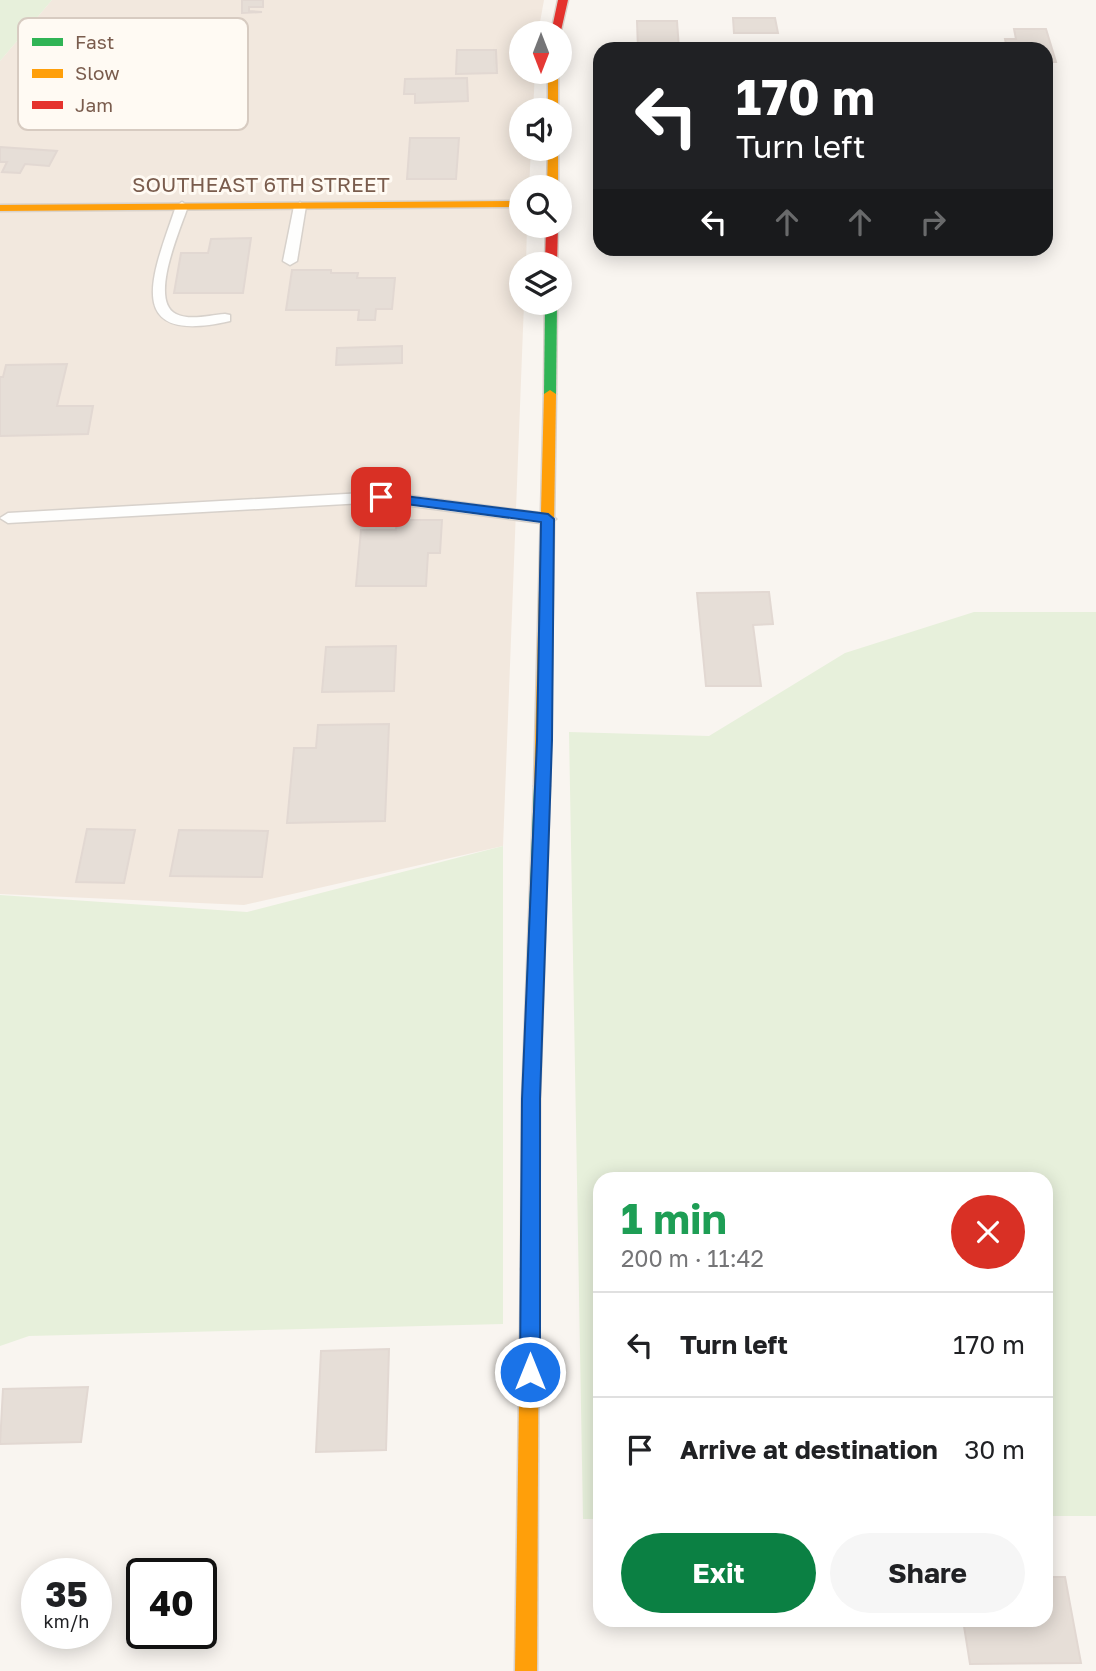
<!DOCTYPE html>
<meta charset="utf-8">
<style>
body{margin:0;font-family:"Golos Text",sans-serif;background:#f6f6f6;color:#202124;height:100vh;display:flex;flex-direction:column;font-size:26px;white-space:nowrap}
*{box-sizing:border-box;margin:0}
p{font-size:23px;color:#757577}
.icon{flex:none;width:38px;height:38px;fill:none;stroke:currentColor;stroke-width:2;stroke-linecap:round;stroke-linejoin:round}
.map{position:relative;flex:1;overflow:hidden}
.panel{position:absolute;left:593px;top:1172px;width:460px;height:455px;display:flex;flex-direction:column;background:#fff;border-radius:21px;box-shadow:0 4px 18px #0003}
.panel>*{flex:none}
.banner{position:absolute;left:593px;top:42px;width:460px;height:214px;border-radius:21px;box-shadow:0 4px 18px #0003;background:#202124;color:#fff;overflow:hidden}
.needle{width:46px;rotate:180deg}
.controls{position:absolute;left:509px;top:21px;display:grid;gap:14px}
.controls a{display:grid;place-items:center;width:63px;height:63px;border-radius:50%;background:#fff;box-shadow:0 4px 18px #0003;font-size:35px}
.speed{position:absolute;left:21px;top:1558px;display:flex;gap:14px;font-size:35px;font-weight:700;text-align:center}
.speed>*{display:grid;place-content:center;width:91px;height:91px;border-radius:50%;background:#fff;box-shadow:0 4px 18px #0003;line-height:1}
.speed small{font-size:18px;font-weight:400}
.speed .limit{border:4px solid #111;border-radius:10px;background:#fff;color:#111}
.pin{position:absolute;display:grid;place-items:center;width:60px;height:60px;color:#fff;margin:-30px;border-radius:14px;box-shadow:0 4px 10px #0006}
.me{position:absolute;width:77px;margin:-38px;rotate:0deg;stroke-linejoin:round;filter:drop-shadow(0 0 5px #0008)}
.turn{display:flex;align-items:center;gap:24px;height:147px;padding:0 28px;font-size:32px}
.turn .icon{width:91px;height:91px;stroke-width:2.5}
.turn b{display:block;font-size:49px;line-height:60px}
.lanes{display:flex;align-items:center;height:66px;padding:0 28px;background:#0003;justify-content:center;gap:35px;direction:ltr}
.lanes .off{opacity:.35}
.round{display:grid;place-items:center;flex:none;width:74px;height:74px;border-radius:37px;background:#f6f6f6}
.overview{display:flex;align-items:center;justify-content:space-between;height:119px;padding:0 28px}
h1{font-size:42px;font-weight:700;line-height:52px;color:#1e9e55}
.button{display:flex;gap:14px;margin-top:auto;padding:14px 28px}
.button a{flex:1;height:80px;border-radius:42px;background:#0b8043;color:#fff;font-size:28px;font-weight:700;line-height:80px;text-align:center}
.button a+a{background:#f6f6f6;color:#202124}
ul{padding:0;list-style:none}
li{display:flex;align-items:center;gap:21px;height:105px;padding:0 28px;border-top:2px solid #e0e0e0}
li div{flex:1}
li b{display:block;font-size:26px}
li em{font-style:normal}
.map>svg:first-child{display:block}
.residential{fill:#f2e8de}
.green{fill:#e7f0db}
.building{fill:#e6ded7;stroke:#e2d8d2;stroke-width:2}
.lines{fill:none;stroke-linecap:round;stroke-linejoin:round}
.lane-casing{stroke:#d7d1cb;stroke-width:3}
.fast-casing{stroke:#d9d2cb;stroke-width:3}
.slow-casing{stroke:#d9d2cb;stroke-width:3}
.jam-casing{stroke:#d9d2cb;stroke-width:3}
.lane{fill:#fefefd;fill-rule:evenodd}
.fast{fill:#30b455;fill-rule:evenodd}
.slow{fill:#ff9f0a;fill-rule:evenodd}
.jam{fill:#e5322d;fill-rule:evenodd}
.route{fill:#1a73e8;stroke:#114b97;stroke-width:2}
.labels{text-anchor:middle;stroke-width:6;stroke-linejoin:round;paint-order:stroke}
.far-street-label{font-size:21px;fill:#7a5c4d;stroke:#fffaf3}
.key{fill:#fffaf3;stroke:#d7cbc1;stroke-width:2}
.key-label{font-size:19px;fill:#7a5c4d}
</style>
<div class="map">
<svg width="1096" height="1671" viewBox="0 0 1096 1671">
<rect width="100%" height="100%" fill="#f9f5f0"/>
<polygon class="residential" points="52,0 544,0 538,33 522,33 522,72 535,72 533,110 522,110 522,149 531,149 529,187 522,187 522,226 527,226 526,264 522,264 522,303 524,303 503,846 244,905 0,894 0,61"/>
<g class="green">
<polygon points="0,0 52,0 0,61"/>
<polygon points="974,612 1096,612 1096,1516 1047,1516 1046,1180 600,1180 600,1519 583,1519 569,732 709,736 845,653"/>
<polygon points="503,846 503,1324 29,1336 0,1346 0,895 247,912"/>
</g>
<g class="building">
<polygon points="242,0 263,0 263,7 249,7 249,11 262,12 242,13"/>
<polygon points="733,18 775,18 778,33 734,33"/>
<polygon points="637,21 677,21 679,49 638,49"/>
<polygon points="1014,29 1046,29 1056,62 1046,62 1046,49 1007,49 1005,39 1016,39"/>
<polygon points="457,50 496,50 497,73 456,74"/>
<polygon points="467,78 468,101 415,103 415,94 404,94 405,79"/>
<polygon points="410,138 459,138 456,179 407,179"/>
<polygon points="0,147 57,151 49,166 25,164 20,173 2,172 7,162 0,162"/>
<polygon points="251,238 243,293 174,293 181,253 208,253 211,239"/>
<polygon points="292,270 331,270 331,273 358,273 357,278 395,278 392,309 376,309 375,320 358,320 359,310 286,310"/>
<polygon points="402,346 402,363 336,365 337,348"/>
<polygon points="67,364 57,406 93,406 88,434 0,436 0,377 3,377 6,365"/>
<polygon points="397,520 442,520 440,553 428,553 426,586 356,586 361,530 396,530"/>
<polygon points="769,592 773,624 753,625 761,686 706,686 697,593"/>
<polygon points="396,646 394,691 322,692 326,647"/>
<polygon points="389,724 385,821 287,823 294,748 316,748 318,725"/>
<polygon points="87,829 135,830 124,883 76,882"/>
<polygon points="179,830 268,831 262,877 170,876"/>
<polygon points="389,1349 386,1450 316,1452 321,1351"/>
<polygon points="88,1387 81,1442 0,1444 3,1389"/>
<polygon points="1046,1577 1065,1577 1081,1663 970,1664 963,1620 1046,1620"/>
</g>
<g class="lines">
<g class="lane-casing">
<g id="lane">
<path d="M182,202L188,206C181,228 148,300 176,314C190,321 210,315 225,314L230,315V321C118,347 155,269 176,206Z"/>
<polygon points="300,202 306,206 297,261 290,265 283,261 294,206"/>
<polygon points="381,492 548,514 556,519 548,524 381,502 8,523 0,518 8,513"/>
</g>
</g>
<g class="fast-casing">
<g id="fast">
<polygon points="545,303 557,303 556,394 550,398 544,394"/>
<polygon points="542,780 550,786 540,1099 539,1269 537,1275 530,1278 523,1275 521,1269 522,1099 534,786"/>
</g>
</g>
<g class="slow-casing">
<g id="slow">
<rect x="548" y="72" width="10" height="38"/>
<polygon points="548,149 558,149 558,187 547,187"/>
<polygon points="522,201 522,207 0,211 0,205"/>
<polygon points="550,390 556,394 550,786 542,792 534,786 544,394"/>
<polygon points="530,1260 537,1263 539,1269 537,1671 515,1671 521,1269 523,1263"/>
</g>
</g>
<g class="jam-casing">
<g id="jam">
<polygon points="558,0 568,0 560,35 551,33"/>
<polygon points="546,226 558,226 557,264 545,264"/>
</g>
</g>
<use href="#lane" class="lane"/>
<use href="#fast" class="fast"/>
<use href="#slow" class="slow"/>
<use href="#jam" class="jam"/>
</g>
<polygon class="route" points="381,493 548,514 554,519 552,740 540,1099 540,1372 537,1378 530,1381 523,1378 520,1372 522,1099 537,740 541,522 376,500 376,494"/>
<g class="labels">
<g class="far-street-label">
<text x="261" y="192">SOUTHEAST 6TH STREET</text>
</g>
</g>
<rect x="18" y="18" width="230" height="112" rx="10" class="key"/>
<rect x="32" y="38" width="31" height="8" fill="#30b455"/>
<rect x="32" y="69" width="31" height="9" fill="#ff9f0a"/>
<rect x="32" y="101" width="31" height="8" fill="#e5322d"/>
<g class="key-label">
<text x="75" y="49">Fast</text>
<text x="75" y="80">Slow</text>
<text x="75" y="112">Jam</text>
</g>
</svg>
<div class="controls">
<a><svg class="needle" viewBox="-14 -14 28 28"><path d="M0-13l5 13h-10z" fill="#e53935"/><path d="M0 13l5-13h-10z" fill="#757577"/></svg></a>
<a><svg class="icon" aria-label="sound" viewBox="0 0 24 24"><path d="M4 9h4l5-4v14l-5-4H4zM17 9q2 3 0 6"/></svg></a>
<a><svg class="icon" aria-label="search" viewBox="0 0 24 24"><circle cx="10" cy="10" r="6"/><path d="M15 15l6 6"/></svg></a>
<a><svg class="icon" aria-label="layers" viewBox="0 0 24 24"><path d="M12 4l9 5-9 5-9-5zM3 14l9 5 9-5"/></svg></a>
</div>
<div class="speed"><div>35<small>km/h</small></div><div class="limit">40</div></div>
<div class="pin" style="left:381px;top:497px;background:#d93025"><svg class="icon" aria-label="arrive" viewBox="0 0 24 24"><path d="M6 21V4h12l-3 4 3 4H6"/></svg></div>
<svg class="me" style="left:530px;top:1372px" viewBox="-20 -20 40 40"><circle r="17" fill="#1a73e8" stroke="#fff" stroke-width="3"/><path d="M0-11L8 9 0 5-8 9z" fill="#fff"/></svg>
<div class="banner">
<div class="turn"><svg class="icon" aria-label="left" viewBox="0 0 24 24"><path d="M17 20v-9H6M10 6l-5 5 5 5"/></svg><div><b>170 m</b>Turn left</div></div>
<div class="lanes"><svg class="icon" aria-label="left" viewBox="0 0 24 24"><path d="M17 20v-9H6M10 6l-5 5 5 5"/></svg><svg class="icon off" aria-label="ahead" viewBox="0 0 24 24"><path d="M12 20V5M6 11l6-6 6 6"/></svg><svg class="icon off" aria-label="ahead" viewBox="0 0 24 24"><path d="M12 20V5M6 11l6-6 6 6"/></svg><svg class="icon off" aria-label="right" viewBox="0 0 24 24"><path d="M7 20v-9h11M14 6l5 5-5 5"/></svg></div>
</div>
<section class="panel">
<div class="overview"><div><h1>1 min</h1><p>200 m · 11:42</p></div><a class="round" style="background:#d93025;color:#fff"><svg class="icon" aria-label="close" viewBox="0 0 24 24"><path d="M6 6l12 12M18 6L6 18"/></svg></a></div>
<ul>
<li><svg class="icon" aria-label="left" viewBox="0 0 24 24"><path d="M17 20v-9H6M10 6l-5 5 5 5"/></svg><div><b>Turn left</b></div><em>170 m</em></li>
<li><svg class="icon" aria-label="arrive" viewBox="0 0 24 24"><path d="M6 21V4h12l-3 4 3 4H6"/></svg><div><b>Arrive at destination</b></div><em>30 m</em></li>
</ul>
<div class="button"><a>Exit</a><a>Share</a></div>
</section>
</div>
